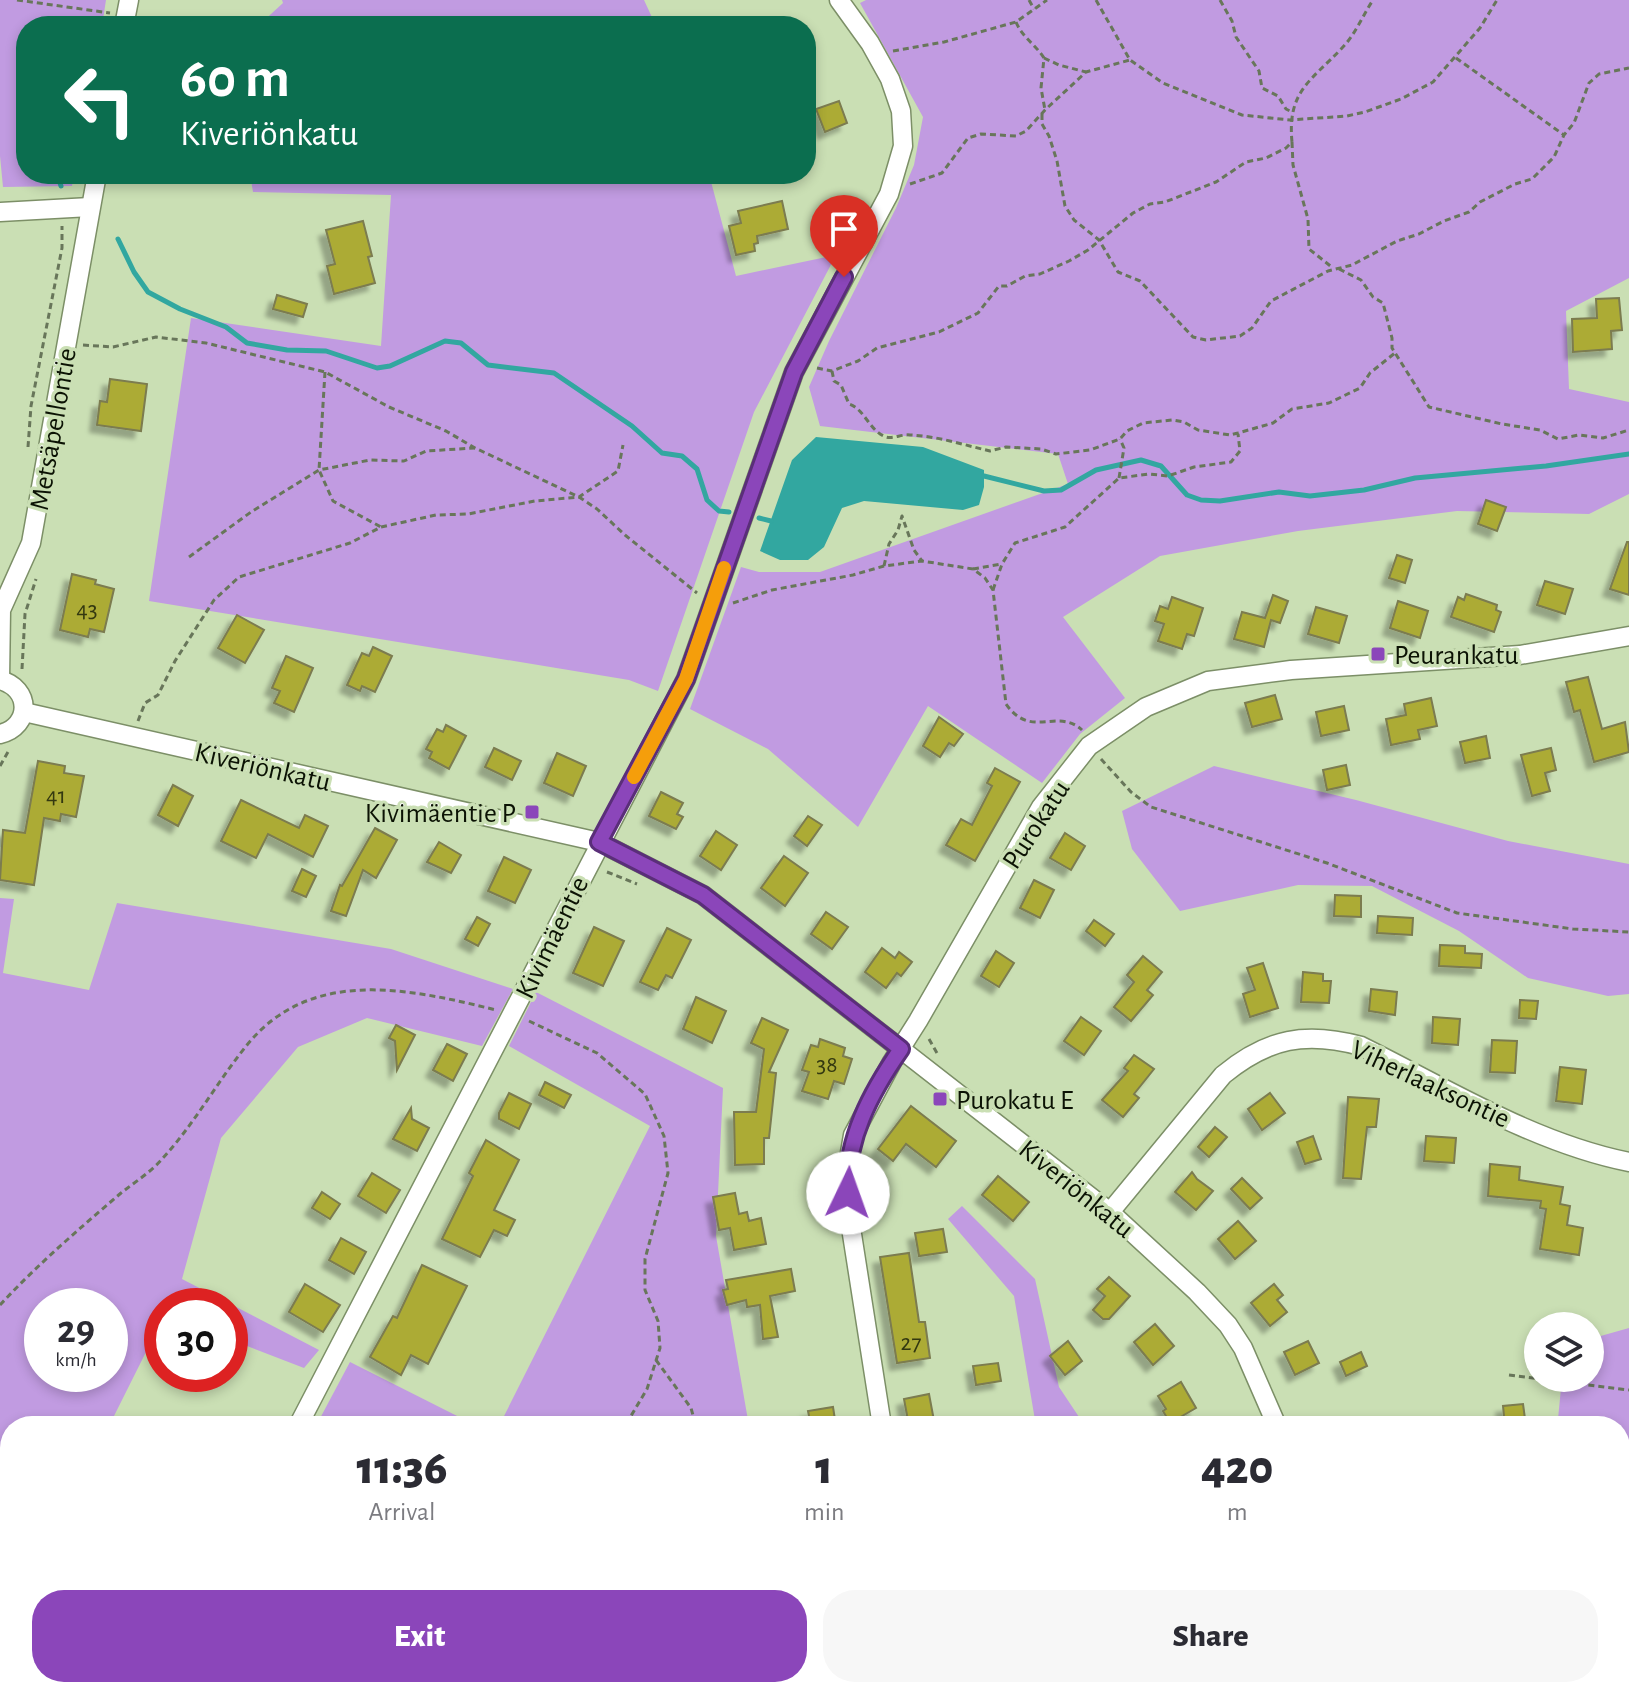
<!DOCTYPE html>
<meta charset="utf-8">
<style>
body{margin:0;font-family:"Alegreya Sans",sans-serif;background:#f7f7f7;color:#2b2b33;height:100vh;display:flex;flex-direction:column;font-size:30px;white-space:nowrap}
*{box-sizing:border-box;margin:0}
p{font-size:26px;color:#7c7c81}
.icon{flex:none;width:44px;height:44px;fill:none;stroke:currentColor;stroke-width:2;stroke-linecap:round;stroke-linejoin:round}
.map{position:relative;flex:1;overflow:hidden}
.panel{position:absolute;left:0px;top:1416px;width:1630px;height:282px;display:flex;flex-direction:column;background:#fff;border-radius:32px 32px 0 0;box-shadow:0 4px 12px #0003}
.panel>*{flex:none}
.guide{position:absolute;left:16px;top:16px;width:800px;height:168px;border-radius:32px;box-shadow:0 4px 12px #0003;background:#0b6e4f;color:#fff;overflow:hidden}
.controls{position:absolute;left:1524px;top:1312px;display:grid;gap:16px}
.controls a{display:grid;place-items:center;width:80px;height:80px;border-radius:50%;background:#fff;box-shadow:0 4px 12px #0003;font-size:40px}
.speed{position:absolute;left:24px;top:1288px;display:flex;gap:16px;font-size:40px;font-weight:700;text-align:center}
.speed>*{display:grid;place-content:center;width:104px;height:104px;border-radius:50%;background:#fff;box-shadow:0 4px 12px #0003;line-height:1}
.speed small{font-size:20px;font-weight:400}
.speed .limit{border:12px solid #d22;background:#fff;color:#111}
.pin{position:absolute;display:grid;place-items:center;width:68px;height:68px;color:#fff;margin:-82px -34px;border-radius:50% 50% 50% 0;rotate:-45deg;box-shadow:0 0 8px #0007}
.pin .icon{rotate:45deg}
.me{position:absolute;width:88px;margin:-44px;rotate:3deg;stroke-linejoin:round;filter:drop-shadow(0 0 6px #0008)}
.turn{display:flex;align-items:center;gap:28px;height:168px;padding:0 32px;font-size:36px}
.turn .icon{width:104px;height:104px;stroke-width:2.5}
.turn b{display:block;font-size:56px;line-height:68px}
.eta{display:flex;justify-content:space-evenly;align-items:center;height:136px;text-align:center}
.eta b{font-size:48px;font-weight:800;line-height:56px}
.action{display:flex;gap:16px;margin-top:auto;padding:16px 32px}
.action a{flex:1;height:92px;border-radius:32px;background:#8b46ba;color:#fff;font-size:32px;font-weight:800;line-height:92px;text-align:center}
.action a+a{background:#f7f7f7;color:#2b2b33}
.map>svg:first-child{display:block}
.built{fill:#bad2a2}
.green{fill:#c19be1;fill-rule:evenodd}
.water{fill:#32a7a0}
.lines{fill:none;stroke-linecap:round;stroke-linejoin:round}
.stream{stroke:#32a7a0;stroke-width:5}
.building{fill:#acab36;stroke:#7b7b50;stroke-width:2;filter:url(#shadow)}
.minor-casing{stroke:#7c8f67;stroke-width:21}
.path{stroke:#68765a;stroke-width:3;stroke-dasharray:6 4;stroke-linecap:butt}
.minor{stroke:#fff;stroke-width:18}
.route-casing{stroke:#5a2e79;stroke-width:20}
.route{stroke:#8b46ba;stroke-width:14}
.slow{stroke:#f59e0b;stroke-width:14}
.poi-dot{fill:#8b46ba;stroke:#cadfb4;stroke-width:3}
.labels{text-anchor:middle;stroke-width:7;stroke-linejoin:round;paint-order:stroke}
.number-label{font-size:24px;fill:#333810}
.street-label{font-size:28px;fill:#0b1204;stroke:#cadfb4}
.poi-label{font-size:28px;fill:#0b1204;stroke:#cadfb4;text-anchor:start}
</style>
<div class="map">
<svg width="1629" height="1697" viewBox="0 0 1629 1697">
<defs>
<filter id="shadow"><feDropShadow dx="-7" dy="7" stdDeviation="2" flood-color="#0004"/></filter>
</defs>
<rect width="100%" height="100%" fill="#cadfb4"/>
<polygon class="built" points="1629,1605 1629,1697 1592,1697 1587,1688 1620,1688 1620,1610"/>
<g class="green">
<polygon points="0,0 106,0 102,26 26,26 26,174 74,174 72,186 3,187 0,156"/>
<polygon points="282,0 644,0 656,26 258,26 283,3"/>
<polygon points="866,0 1629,0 1629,278 1566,311 1569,389 1629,402 1629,494 1589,514 1457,511 1298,531 1160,556 1063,617 1125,698 1080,734 1042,783 928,706 858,827 768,749 690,709 741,567 759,572 820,572 1068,484 1058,454 820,426 809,387 829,341 896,208 914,165 923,117 860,3"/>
<polygon points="250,174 709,174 736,276 836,255 754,412 658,691 629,680 149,601 191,318 381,346 391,195 253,192"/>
<polygon points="1214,766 1356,800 1508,841 1629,864 1629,994 1608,996 1528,978 1459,931 1372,886 1298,885 1180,911 1132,849 1122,811"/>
<path d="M0,898L14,899L3,973L89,990L117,903L391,949L513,989L482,1046L367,1018L298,1047L221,1138L182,1279L319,1350L304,1368L242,1344L230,1372V1306H162V1347L151,1342L109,1426H10V1623L0,1643ZM42,1306H110V1374H42Z"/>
<polygon points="536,992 723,1088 716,1236 749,1426 499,1426 650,1126 509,1046"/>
<polygon points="962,1206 1035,1279 1059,1387 1085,1426 1036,1426 1014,1296 948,1219"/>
<polygon points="1629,1328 1629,1587 1620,1592 1620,1426 1558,1426 1558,1419 1562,1378 1590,1378 1590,1339"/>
<polygon points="350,1362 477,1426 317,1424"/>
<polygon points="361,1688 792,1688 793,1697 356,1697"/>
<polygon points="1077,1688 1199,1688 1201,1697 1077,1697"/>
</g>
<polygon class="water" points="816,437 923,447 984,470 984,487 979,505 963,510 864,501 842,508 824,547 808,560 780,560 760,551 792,460"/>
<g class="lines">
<g class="stream">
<polyline points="58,26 58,25"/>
<polyline points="57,174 61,186"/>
<polyline points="118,239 134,272 148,292 180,309 226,327 247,343 287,350 326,351 377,368 390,366 445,341 461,343 488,365 554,373 632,426 662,453 682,456 697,469 707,500 719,511 729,512"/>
<polyline points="984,476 1044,491 1061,490 1096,470 1141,460 1161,466 1187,495 1201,500 1220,501 1279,492 1310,496 1364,490 1415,478 1546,466 1629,454"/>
<polyline points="759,518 771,521"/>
</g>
</g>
<g class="building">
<polygon points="839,101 847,123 825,132 816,109"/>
<polygon points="782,201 788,229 757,236 758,243 754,244 755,251 736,255 729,226 741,223 738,211"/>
<polygon points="363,221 372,256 368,257 375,283 334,294 327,266 335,264 326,230"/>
<polygon points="277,295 307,304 303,317 273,309"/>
<polygon points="1619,298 1622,330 1611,331 1612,349 1573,352 1572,319 1597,318 1596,299"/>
<polygon points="110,379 147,384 141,431 97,425 100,401 107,402"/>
<polygon points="1486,500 1506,507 1497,531 1478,524"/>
<polygon points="1627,542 1629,542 1629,595 1610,589"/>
<polygon points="1397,555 1412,560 1405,583 1389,578"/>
<polygon points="72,574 96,580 95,584 114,589 104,632 90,629 88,637 60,630"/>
<polygon points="1545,581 1573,589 1565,614 1537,605"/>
<polygon points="1466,594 1497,605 1496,610 1501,612 1494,632 1451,617 1458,597 1464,600"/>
<polygon points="1273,595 1288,601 1280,623 1271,620 1264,647 1234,639 1242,612 1265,618"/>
<polygon points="1172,597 1203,608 1194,636 1187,634 1182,649 1158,641 1164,624 1155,621 1160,606 1168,609"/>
<polygon points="1398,601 1428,611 1420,638 1390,628"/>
<polygon points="1316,607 1347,616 1339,643 1308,634"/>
<polygon points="237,615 264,630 245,663 218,648"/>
<polygon points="373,647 392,656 375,692 362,686 360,691 347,685 362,653 369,656"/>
<polygon points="286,656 313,668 294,712 274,703 280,691 272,688"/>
<polygon points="1588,677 1602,729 1625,722 1629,752 1594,762 1580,710 1574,712 1566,682"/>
<polygon points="1275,695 1282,719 1252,727 1245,703"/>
<polygon points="1431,698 1437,726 1418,730 1420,739 1391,745 1386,719 1406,715 1404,704"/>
<polygon points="1344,706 1349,730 1321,736 1316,712"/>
<polygon points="939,717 963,734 954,746 949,743 940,757 923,746"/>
<polygon points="446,725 466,736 449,769 429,758 432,752 426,749 437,729 443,732"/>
<polygon points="1486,736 1490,758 1465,763 1460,742"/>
<polygon points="494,748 521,761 512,780 485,767"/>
<polygon points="1551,748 1556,770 1545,773 1550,791 1532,796 1521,755"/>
<polygon points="557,753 586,766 573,796 544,783"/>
<polygon points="38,761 65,766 64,773 84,776 76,817 61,814 60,821 44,818 34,885 0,880 3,830 25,833"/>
<polygon points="1346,765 1350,785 1327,790 1323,770"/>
<polygon points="995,768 1020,782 975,861 946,845 961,819 972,825 992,786 987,783"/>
<polygon points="173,785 193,796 178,826 158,815"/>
<polygon points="661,792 683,803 677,814 683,817 676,829 649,816"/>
<polygon points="241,800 299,828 305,815 328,826 313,857 268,834 256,858 221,841"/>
<polygon points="808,816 822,825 807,846 794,836"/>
<polygon points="375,828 397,840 376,878 363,870 346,916 331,911 340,885 342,886"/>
<polygon points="716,831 737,845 721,870 700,856"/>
<polygon points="1065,833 1085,846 1071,870 1050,858"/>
<polygon points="439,842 461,855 451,873 427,862"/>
<polygon points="784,856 808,873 785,906 761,888"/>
<polygon points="504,857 531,870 515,903 488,891"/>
<polygon points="302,869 316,876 306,897 292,891"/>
<polygon points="1034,880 1054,890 1040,918 1020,908"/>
<polygon points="1335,895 1361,896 1361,917 1334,916"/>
<polygon points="826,912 848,927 832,949 811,934"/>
<polygon points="1378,916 1413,918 1412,935 1377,933"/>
<polygon points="477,917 490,924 478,946 465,939"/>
<polygon points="1094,920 1114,934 1105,946 1086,931"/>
<polygon points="594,927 624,941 603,986 573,973"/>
<polygon points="667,928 691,940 672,978 666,975 658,990 640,982"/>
<polygon points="1440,945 1465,946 1465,953 1482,954 1481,968 1439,966"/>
<polygon points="882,948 895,958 899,952 912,962 901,976 897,973 886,988 865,972"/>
<polygon points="996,951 1014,963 999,987 981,976"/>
<polygon points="1143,956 1162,972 1147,990 1153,995 1131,1021 1114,1007 1134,982 1127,975"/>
<polygon points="1263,963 1278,1008 1250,1017 1243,994 1255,990 1247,968"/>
<polygon points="1303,972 1323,974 1323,981 1331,981 1329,1003 1301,1002"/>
<polygon points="1371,989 1397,992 1395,1015 1369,1011"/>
<polygon points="696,997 726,1011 712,1043 683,1029"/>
<polygon points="1520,1000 1538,1001 1536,1019 1519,1018"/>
<polygon points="1081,1017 1101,1031 1084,1055 1064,1041"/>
<polygon points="1433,1017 1460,1019 1458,1045 1432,1043"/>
<polygon points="762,1018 788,1030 769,1072 776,1073 769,1138 764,1138 764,1164 735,1165 734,1112 756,1112 764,1049 751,1043"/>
<polygon points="396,1025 415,1035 397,1070 395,1041 389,1038"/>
<polygon points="820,1039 845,1048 843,1056 852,1059 844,1084 834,1081 828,1099 802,1091 809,1072 802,1070 811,1045 818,1047"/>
<polygon points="1492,1040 1517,1041 1515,1073 1490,1072"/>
<polygon points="447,1044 467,1054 453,1081 433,1070"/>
<polygon points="1134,1055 1154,1069 1134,1094 1139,1098 1123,1117 1102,1100 1128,1071 1124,1068"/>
<polygon points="1560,1067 1586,1070 1582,1104 1556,1101"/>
<polygon points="545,1082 571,1095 564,1108 539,1095"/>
<polygon points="509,1093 531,1104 519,1129 499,1119 499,1113"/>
<polygon points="1270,1093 1285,1113 1262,1130 1248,1109"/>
<polygon points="1348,1097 1379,1099 1376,1127 1367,1127 1361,1179 1343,1178"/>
<polygon points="911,1106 956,1141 936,1167 906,1144 893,1161 878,1149"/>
<polygon points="411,1108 412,1119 429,1128 417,1151 393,1139"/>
<polygon points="1215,1127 1227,1137 1209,1157 1198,1147"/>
<polygon points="1313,1136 1321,1159 1305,1164 1297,1142"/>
<polygon points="1426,1136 1456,1138 1454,1163 1424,1161"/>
<polygon points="486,1140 519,1160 494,1210 515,1220 507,1236 494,1230 480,1257 442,1239 473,1176 469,1173"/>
<polygon points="1490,1164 1520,1167 1519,1180 1563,1187 1560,1204 1570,1206 1567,1225 1583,1228 1579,1255 1540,1249 1546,1209 1540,1208 1541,1201 1488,1196"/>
<polygon points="1192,1172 1197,1179 1213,1191 1196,1210 1175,1192"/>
<polygon points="372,1173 400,1190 386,1213 358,1196"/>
<polygon points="998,1176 1029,1202 1013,1221 982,1195"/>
<polygon points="1242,1178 1262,1198 1250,1209 1231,1189"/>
<polygon points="322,1192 340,1204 330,1219 312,1208"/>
<polygon points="735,1193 739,1214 747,1212 749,1221 761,1218 766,1244 734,1250 730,1228 719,1230 713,1197"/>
<polygon points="1238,1221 1256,1241 1235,1259 1218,1239"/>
<polygon points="943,1229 947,1252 919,1256 915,1233"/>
<polygon points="341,1238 366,1252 354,1274 329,1260"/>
<polygon points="909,1253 919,1322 925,1322 930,1358 897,1363 880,1257"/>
<polygon points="422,1265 467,1286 428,1364 411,1355 401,1375 370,1357 393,1316 397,1318"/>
<polygon points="791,1269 795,1291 770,1296 778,1337 763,1339 760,1305 747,1307 746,1300 727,1305 723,1290 728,1289 726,1280"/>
<polygon points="1109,1277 1130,1296 1109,1319 1103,1319 1093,1310 1105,1296 1097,1289"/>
<polygon points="305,1284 340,1305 323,1332 289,1312"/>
<polygon points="1274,1284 1283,1295 1277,1300 1287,1312 1270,1326 1251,1303"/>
<polygon points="1155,1324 1174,1346 1153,1365 1134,1342"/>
<polygon points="1068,1341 1082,1361 1065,1375 1050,1356"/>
<polygon points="1308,1341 1319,1363 1295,1375 1284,1352"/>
<polygon points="1361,1352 1367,1366 1346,1376 1340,1362"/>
<polygon points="998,1363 1001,1381 976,1385 973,1366"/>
<polygon points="1181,1382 1196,1408 1170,1423 1163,1411 1166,1409 1158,1396"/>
<polygon points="929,1394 935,1426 909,1426 904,1399"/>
<polygon points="1523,1404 1526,1426 1505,1426 1503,1406"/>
<polygon points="833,1407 836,1426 811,1426 808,1411"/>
</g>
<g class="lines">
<g class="minor-casing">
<g id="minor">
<polyline points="124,26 129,0"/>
<polyline points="0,212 90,207"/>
<polyline points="0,680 1,610 31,543 97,174"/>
<path d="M0,680C31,688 32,726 0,734"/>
<polyline points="24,712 599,842 703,895 1110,1212 1197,1292 1228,1325 1243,1348 1277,1426"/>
<path d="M1110,1212L1223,1075C1268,1038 1306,1031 1361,1046C1448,1089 1534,1143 1629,1162"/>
<polyline points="298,1426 686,679 794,372 889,194 903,146 901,111 890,79 870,43 839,0"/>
<polyline points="882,1426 849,1215 847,1170 853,1135 892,1062 918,1021 1041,807 1089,746 1146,707 1208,681 1291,670 1520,655 1629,636"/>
<polyline points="919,1688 920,1697"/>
<polyline points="1376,1688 1380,1697"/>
<polyline points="163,1697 167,1688"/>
</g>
</g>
<g class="path">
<polyline points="17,0 110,13"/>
<polyline points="1029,0 1034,9"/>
<polyline points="1096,0 1130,60 1163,83 1242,115 1290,120 1347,116 1365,112 1401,99 1433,82 1480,28 1497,0"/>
<polyline points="1220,0 1232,21 1236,37 1259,71 1262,88 1278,96 1286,109 1292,112"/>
<path d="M1016,22C1022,37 1035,44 1044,58L1041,88L1045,110"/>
<polyline points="893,51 944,42 1016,22 1047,0"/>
<polyline points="1044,58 1059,65 1086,72"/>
<polyline points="1456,58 1564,135"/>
<polyline points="1042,114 1042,124 1049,136 1057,161 1065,206 1074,220 1099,240 1118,272 1140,281 1193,337 1206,340 1240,336 1252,328 1271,301 1328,271 1352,265 1397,241 1419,234 1444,221 1469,212 1480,202 1515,184 1532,179 1554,157 1564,135 1574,123 1589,83 1599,74 1629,68"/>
<polyline points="1292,142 1293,165 1308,219 1309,249 1333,268"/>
<polyline points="910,184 942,173 968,138 981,134 1016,136 1026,131 1045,110 1086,72 1130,60"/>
<polyline points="1339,269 1361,280 1373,297 1383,303 1392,338 1392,348 1429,407 1502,424 1540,430 1558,439 1579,435 1603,438 1629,430"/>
<polyline points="83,345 113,347 156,337 206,343 325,372 389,407 446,431 475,448 579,497 597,509 625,535 697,593"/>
<path d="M817,368L832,371L858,361L877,348L939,332L978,313L999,286H1007L1025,276L1040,274L1069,261L1088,250L1133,213L1150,204L1165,202L1216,182L1246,162L1266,158L1286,148L1292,142C1287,91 1311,81 1342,48C1355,35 1363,15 1373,0"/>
<path d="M832,371L834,381L841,385L849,404C865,409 869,431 886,437C893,439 902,434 910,435C937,436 964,445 990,451L1006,447L1041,449L1056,454L1090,450L1120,439L1127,431L1143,423L1172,420L1184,422L1198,430L1230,435L1238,433L1273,423L1292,409L1329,403L1360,388L1370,373L1395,353"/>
<polyline points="325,372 319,470 333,501 381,527"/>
<polyline points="28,447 31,406 62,248 62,226"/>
<polyline points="1119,478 1124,448 1120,439"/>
<polyline points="189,557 251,512 319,470 370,460 404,461 426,451 475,448"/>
<polyline points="884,566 889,544 898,530 902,516 914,550 922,561"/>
<polyline points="973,569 1001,564"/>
<polyline points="993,590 1002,564 1015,543 1065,527 1119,478 1149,474 1168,476 1194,467 1231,462 1240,451 1238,434"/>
<path d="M733,603L772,590L853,575L884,566L922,561L973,569L985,578L993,590L1006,704C1031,740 1057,707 1082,730"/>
<polyline points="22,669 25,614 36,579"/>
<polyline points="138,721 145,703 158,695 175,661 214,600 239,577 350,543 381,527 436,515 468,514 535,501 579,497 618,471 623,445"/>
<polyline points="1101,759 1131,792 1151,807 1327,863 1457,913 1573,929 1629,932"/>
<polyline points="0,766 8,752"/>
<polyline points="607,872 637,884"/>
<polyline points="529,1021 597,1053 645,1094 664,1136 668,1173 645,1259 645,1290 658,1321 660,1348 647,1389 625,1426"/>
<polyline points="929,1039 937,1053"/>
<path d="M0,1305C37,1265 79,1229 121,1193C135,1182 151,1172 163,1158C195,1123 217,1082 247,1045C311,966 411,989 496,1010"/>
<polyline points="656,1360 691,1408 696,1426"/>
<polyline points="1509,1375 1629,1390"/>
<polyline points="1558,1419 1558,1426"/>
<polyline points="678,1688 679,1697"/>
<polyline points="1597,1688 1603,1697"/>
<polyline points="500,1697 501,1688"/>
</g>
<use href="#minor" class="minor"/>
</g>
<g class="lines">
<g class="route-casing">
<path id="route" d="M844,277L794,372L686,679L599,842L703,895L901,1049C871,1092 845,1140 848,1193"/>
</g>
<use href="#route" class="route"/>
<polyline class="slow" points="634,777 686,679 724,568"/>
</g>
<g class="poi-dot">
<rect x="1370" y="646" width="16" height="16" rx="4"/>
<rect x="524" y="804" width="16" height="16" rx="4"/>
<rect x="932" y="1091" width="16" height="16" rx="4"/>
</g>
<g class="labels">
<g class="number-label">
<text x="87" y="617">43</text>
<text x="56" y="803">41</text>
<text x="827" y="1072">38</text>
<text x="911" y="1350">27</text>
</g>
<g class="street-label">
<text transform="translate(52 429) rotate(-80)" y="10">Metsäpellontie</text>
<text transform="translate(263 766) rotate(13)" y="10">Kiveriönkatu</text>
<text transform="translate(1035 824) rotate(-57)" y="10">Purokatu</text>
<text transform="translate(551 937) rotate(-64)" y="10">Kivimäentie</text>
<text transform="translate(1431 1083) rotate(25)" y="10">Viherlaaksontie</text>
<text transform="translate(1077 1188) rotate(39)" y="10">Kiveriönkatu</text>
</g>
<g class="poi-label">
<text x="1394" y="664">Peurankatu</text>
<text x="516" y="822" text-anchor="end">Kivimäentie P</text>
<text x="956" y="1109">Purokatu E</text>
</g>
</g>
</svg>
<div class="controls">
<a><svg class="icon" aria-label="layers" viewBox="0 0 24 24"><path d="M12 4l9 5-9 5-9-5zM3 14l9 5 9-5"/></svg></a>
</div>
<div class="speed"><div>29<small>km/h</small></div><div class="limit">30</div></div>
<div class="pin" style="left:844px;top:277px;background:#d93025"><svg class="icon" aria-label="arrive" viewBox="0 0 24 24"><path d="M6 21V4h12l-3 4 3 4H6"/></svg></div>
<svg class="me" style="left:848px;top:1193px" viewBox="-20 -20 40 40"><circle r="19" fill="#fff"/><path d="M0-13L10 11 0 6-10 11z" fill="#8b46ba"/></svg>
<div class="guide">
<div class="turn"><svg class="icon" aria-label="left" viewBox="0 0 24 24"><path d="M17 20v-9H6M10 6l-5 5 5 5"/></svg><div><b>60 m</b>Kiveriönkatu</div></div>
</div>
<section class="panel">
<div class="eta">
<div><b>11:36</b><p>Arrival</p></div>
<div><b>1</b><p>min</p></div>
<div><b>420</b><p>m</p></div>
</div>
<div class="action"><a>Exit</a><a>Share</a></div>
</section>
</div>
